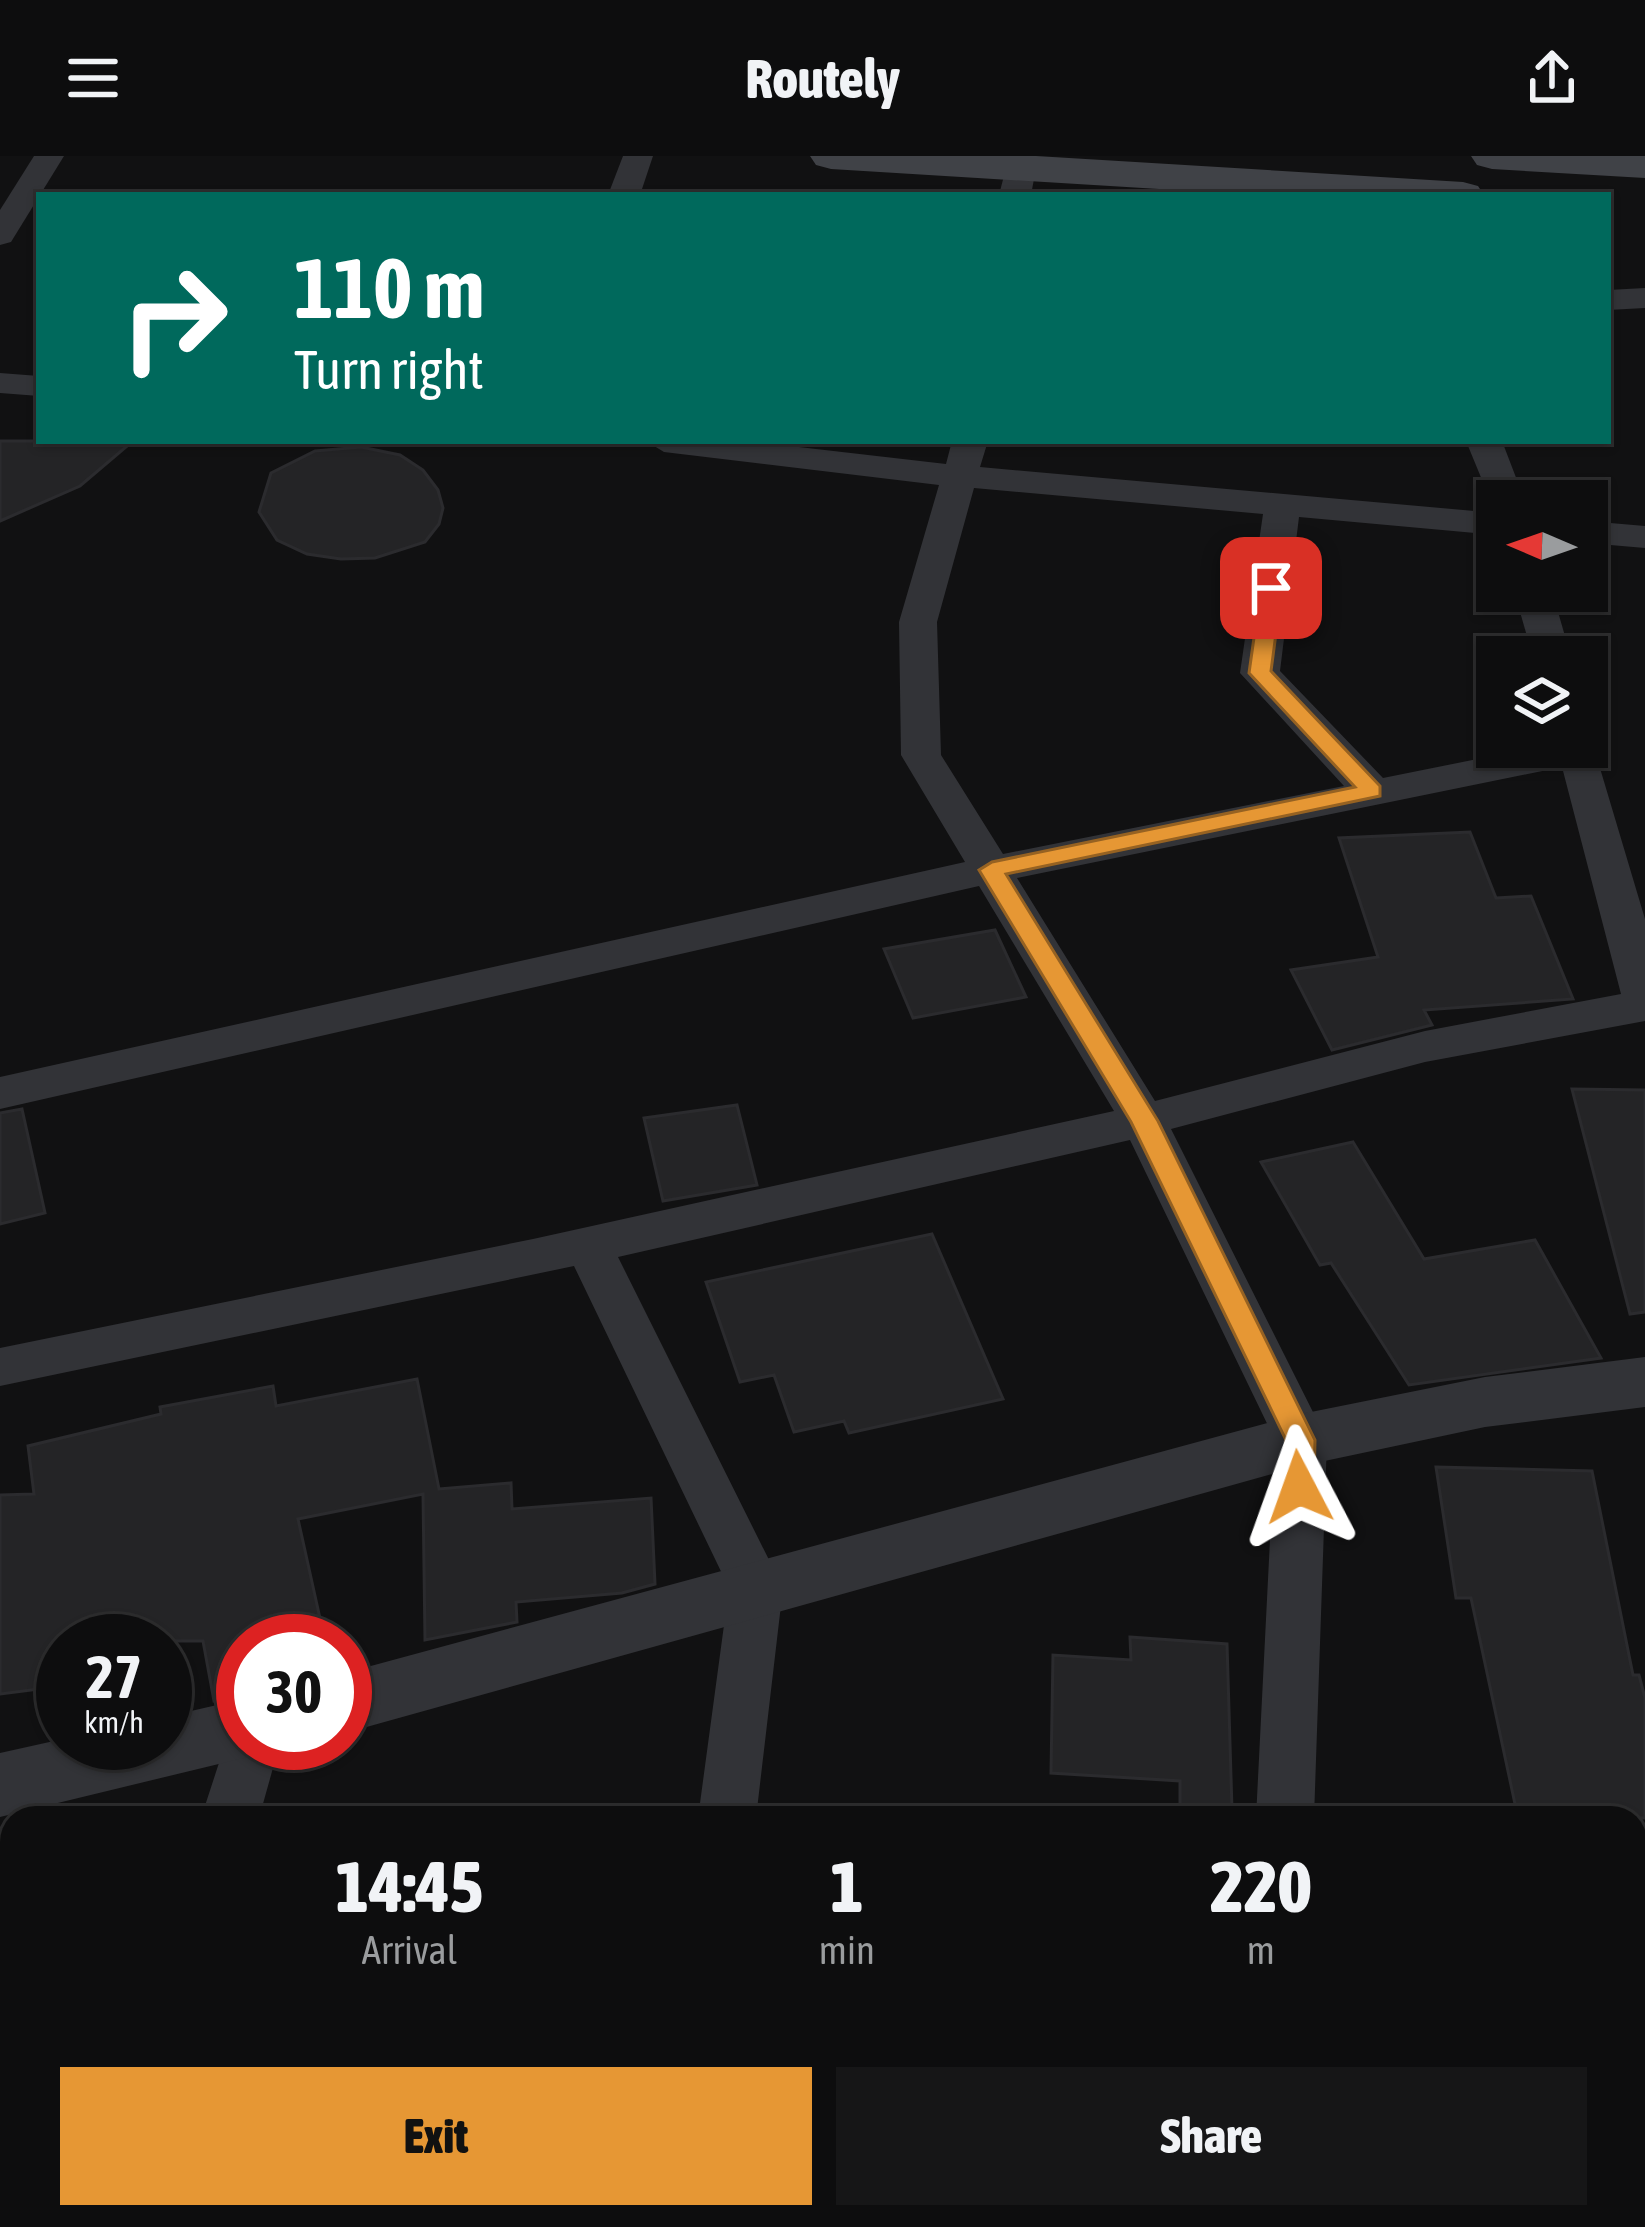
<!DOCTYPE html>
<style>
body{margin:0;font-family:"Asap Condensed",sans-serif;background:#161617;color:#f1f3f6;height:100vh;display:flex;flex-direction:column;font-size:45px;white-space:nowrap}
*{box-sizing:border-box;margin:0}
p{font-size:39px;color:#9a9c9e}
.icon{flex:none;width:66px;height:66px;fill:none;stroke:currentColor;stroke-width:2;stroke-linecap:round;stroke-linejoin:round}
.map{position:relative;flex:1;overflow:hidden}
.drawer{position:absolute;left:0px;top:1650px;width:1647px;height:423px;display:flex;flex-direction:column;background:#0d0d0e;border-radius:36px 36px 0 0;box-shadow:0 3px 9px #0004,0 0 0 3px #2d2d2e}
.drawer>*{flex:none}
.top-card{position:absolute;left:36px;top:36px;width:1575px;height:252px;border-radius:0px;box-shadow:0 3px 9px #0004,0 0 0 3px #2d2d2e;background:#00695c;color:#fff;overflow:hidden}
.needle{width:78px;rotate:272deg}
.buttons{position:absolute;left:1476px;top:324px;display:grid;gap:24px}
.buttons a{display:grid;place-items:center;width:132px;height:132px;border-radius:0px;background:#0d0d0e;box-shadow:0 3px 9px #0004,0 0 0 3px #2d2d2e;font-size:60px}
.speed{position:absolute;left:36px;top:1458px;display:flex;gap:24px;font-size:60px;font-weight:700;text-align:center}
.speed>*{display:grid;place-content:center;width:156px;height:156px;border-radius:50%;background:#0d0d0e;box-shadow:0 3px 9px #0004,0 0 0 3px #2d2d2e;line-height:1}
.speed small{font-size:30px;font-weight:400}
.speed .limit{border:18px solid #d22;background:#fff;color:#111}
.pin{position:absolute;display:grid;place-items:center;width:102px;height:102px;color:#fff;margin:-51px;border-radius:24px;box-shadow:0 6px 18px #0006}
.me{position:absolute;width:132px;margin:-66px;rotate:356deg;stroke-linejoin:round;filter:drop-shadow(0 0 9px #0008)}
.turn{display:flex;align-items:center;gap:42px;height:252px;padding:0 60px;font-size:54px}
.turn .icon{width:156px;height:156px;stroke-width:2.5}
.turn b{display:block;font-size:84px;line-height:102px}
.eta{display:flex;justify-content:space-evenly;align-items:center;height:204px;text-align:center}
.eta b{font-size:72px;font-weight:800;line-height:84px}
.cta{display:flex;gap:24px;margin-top:auto;padding:24px 60px}
.cta a{flex:1;height:138px;border-radius:0px;background:#e69734;color:#111;font-size:48px;font-weight:800;line-height:138px;text-align:center}
.cta a+a{background:#161617;color:#f1f3f6}
header{display:flex;justify-content:space-between;align-items:center;height:156px;padding:0 60px;background:#0d0d0e;font-size:54px;font-weight:800}
.map>svg:first-child{display:block}
.building{fill:#242426;stroke:#2b2b2e;stroke-width:3}
.lines{fill:none;stroke-linecap:round;stroke-linejoin:round}
.minor{fill:#323337;fill-rule:evenodd}
.tertiary{fill:#323337;fill-rule:evenodd}
.secondary{fill:#404247;fill-rule:evenodd}
.route{fill:#e69734;stroke:#966222;stroke-width:3}
</style>
<header><svg class="icon" aria-label="menu" viewBox="0 0 24 24"><path d="M4 6h16M4 12h16M4 18h16"/></svg>Routely<svg class="icon" aria-label="share" viewBox="0 0 24 24"><path d="M12 15V3M7 8l5-5 5 5M5 13v7h14v-7"/></svg></header>
<div class="map">
<svg width="1645" height="2071" viewBox="0 0 1645 2071">
<rect width="100%" height="100%" fill="#111112"/>
<g class="building">
<polygon points="0,285 133,285 80,330 0,365"/>
<polygon points="361,291 400,299 423,314 438,334 443,352 439,368 425,386 375,402 341,403 307,398 277,384 259,356 271,317 315,295"/>
<polygon points="1470,676 1496,742 1531,740 1573,843 1424,854 1432,869 1332,894 1291,814 1378,801 1339,682"/>
<polygon points="995,774 1026,841 913,862 884,793"/>
<polygon points="1572,933 1645,934 1645,1156 1630,1158"/>
<polygon points="737,949 757,1029 663,1045 644,962"/>
<polygon points="22,953 45,1057 0,1068 0,957"/>
<polygon points="1353,986 1424,1103 1535,1084 1601,1202 1409,1229 1331,1107 1320,1109 1261,1006"/>
<polygon points="932,1078 1003,1243 849,1277 844,1265 794,1276 774,1219 740,1226 706,1126"/>
<polygon points="417,1223 439,1333 511,1327 512,1353 651,1342 655,1428 622,1437 516,1446 517,1466 425,1484 423,1338 298,1363 325,1485 243,1485 243,1539 214,1545 203,1485 63,1485 63,1530 0,1538 0,1339 34,1338 28,1290 161,1258 160,1251 273,1230 276,1250"/>
<polygon points="1436,1311 1592,1315 1633,1519 1639,1519 1645,1542 1645,1662 1518,1662 1471,1442 1456,1442"/>
<polygon points="1130,1481 1227,1488 1232,1654 1180,1651 1180,1625 1051,1617 1053,1499 1131,1504"/>
</g>
<g class="lines">
<g class="minor">
<polygon points="34,0 64,0 11,86 0,89 0,54"/>
<polygon points="623,0 653,0 640,39 608,39"/>
<polygon points="1021,3 1036,12 1031,39 999,39 1006,12"/>
<polygon points="1645,132 1645,152 1608,154 1608,134"/>
<polygon points="0,217 39,220 39,240 0,237"/>
<path d="M646,285H746L946,308L952,285H988L980,311L1497,357V379L1299,361L1280,515L1383,622L1537,591H1587V581L1591,582L1645,763V865L1425,906L1171,973L1327,1284L1314,1662H1256L1275,1284L1130,984L618,1101L783,1432L756,1662H698L729,1432L574,1110L0,1230V1192L533,1083L1114,955L979,730L0,953V921L965,706L901,599L899,466L939,329L664,296ZM974,332L1263,358L1240,517L1344,630L1003,698L941,599L937,466ZM1562,611L1621,838L1425,875L1155,945L1017,722Z"/>
<polygon points="1466,285 1502,285 1525,345 1497,345 1494,353"/>
<polygon points="1587,365 1645,370 1645,392 1587,387"/>
<polygon points="1514,435 1552,435 1571,501 1533,501"/>
<polygon points="243,1565 243,1587 280,1587 259,1662 201,1662 231,1570"/>
<polygon points="84,2061 150,2061 147,2071 81,2071"/>
<polygon points="643,2061 709,2061 707,2071 641,2071"/>
<rect x="1235" y="2061" width="66" height="10"/>
</g>
<g class="tertiary">
<polygon points="1645,1201 1645,1251 1485,1271 1301,1310 345,1577 345,1517 1301,1258 1485,1221"/>
<polygon points="243,1543 243,1587 272,1587 268,1596 0,1661 0,1597 63,1583 165,1587 165,1561"/>
</g>
<g class="secondary">
<polygon points="810,0 1036,0 1463,26 1478,30 1484,39 1257,39 831,13 816,9"/>
<polygon points="1471,0 1645,0 1645,22 1492,13 1477,9"/>
</g>
</g>
<polygon class="route" points="1271,426 1282,432 1271,515 1380,630 1380,640 1006,718 1158,965 1315,1284 1314,1331 1299,1343 1284,1331 1286,1284 1131,966 979,714 992,706 1355,631 1249,517 1261,432"/>
</svg>
<div class="buttons">
<a><svg class="needle" viewBox="-14 -14 28 28"><path d="M0-13l5 13h-10z" fill="#e53935"/><path d="M0 13l5-13h-10z" fill="#9a9c9e"/></svg></a>
<a><svg class="icon" aria-label="layers" viewBox="0 0 24 24"><path d="M12 4l9 5-9 5-9-5zM3 14l9 5 9-5"/></svg></a>
</div>
<div class="speed"><div>27<small>km/h</small></div><div class="limit">30</div></div>
<div class="pin" style="left:1271px;top:432px;background:#d93025"><svg class="icon" aria-label="arrive" viewBox="0 0 24 24"><path d="M6 21V4h12l-3 4 3 4H6"/></svg></div>
<svg class="me" style="left:1299px;top:1331px" viewBox="-20 -20 40 40"><path d="M0-17L14 15 0 8-14 15z" fill="#e69734" stroke="#fff" stroke-width="4"/></svg>
<div class="top-card">
<div class="turn"><svg class="icon" aria-label="right" viewBox="0 0 24 24"><path d="M7 20v-9h11M14 6l5 5-5 5"/></svg><div><b>110 m</b>Turn right</div></div>
</div>
<section class="drawer">
<div class="eta">
<div><b>14:45</b><p>Arrival</p></div>
<div><b>1</b><p>min</p></div>
<div><b>220</b><p>m</p></div>
</div>
<div class="cta"><a>Exit</a><a>Share</a></div>
</section>
</div>
